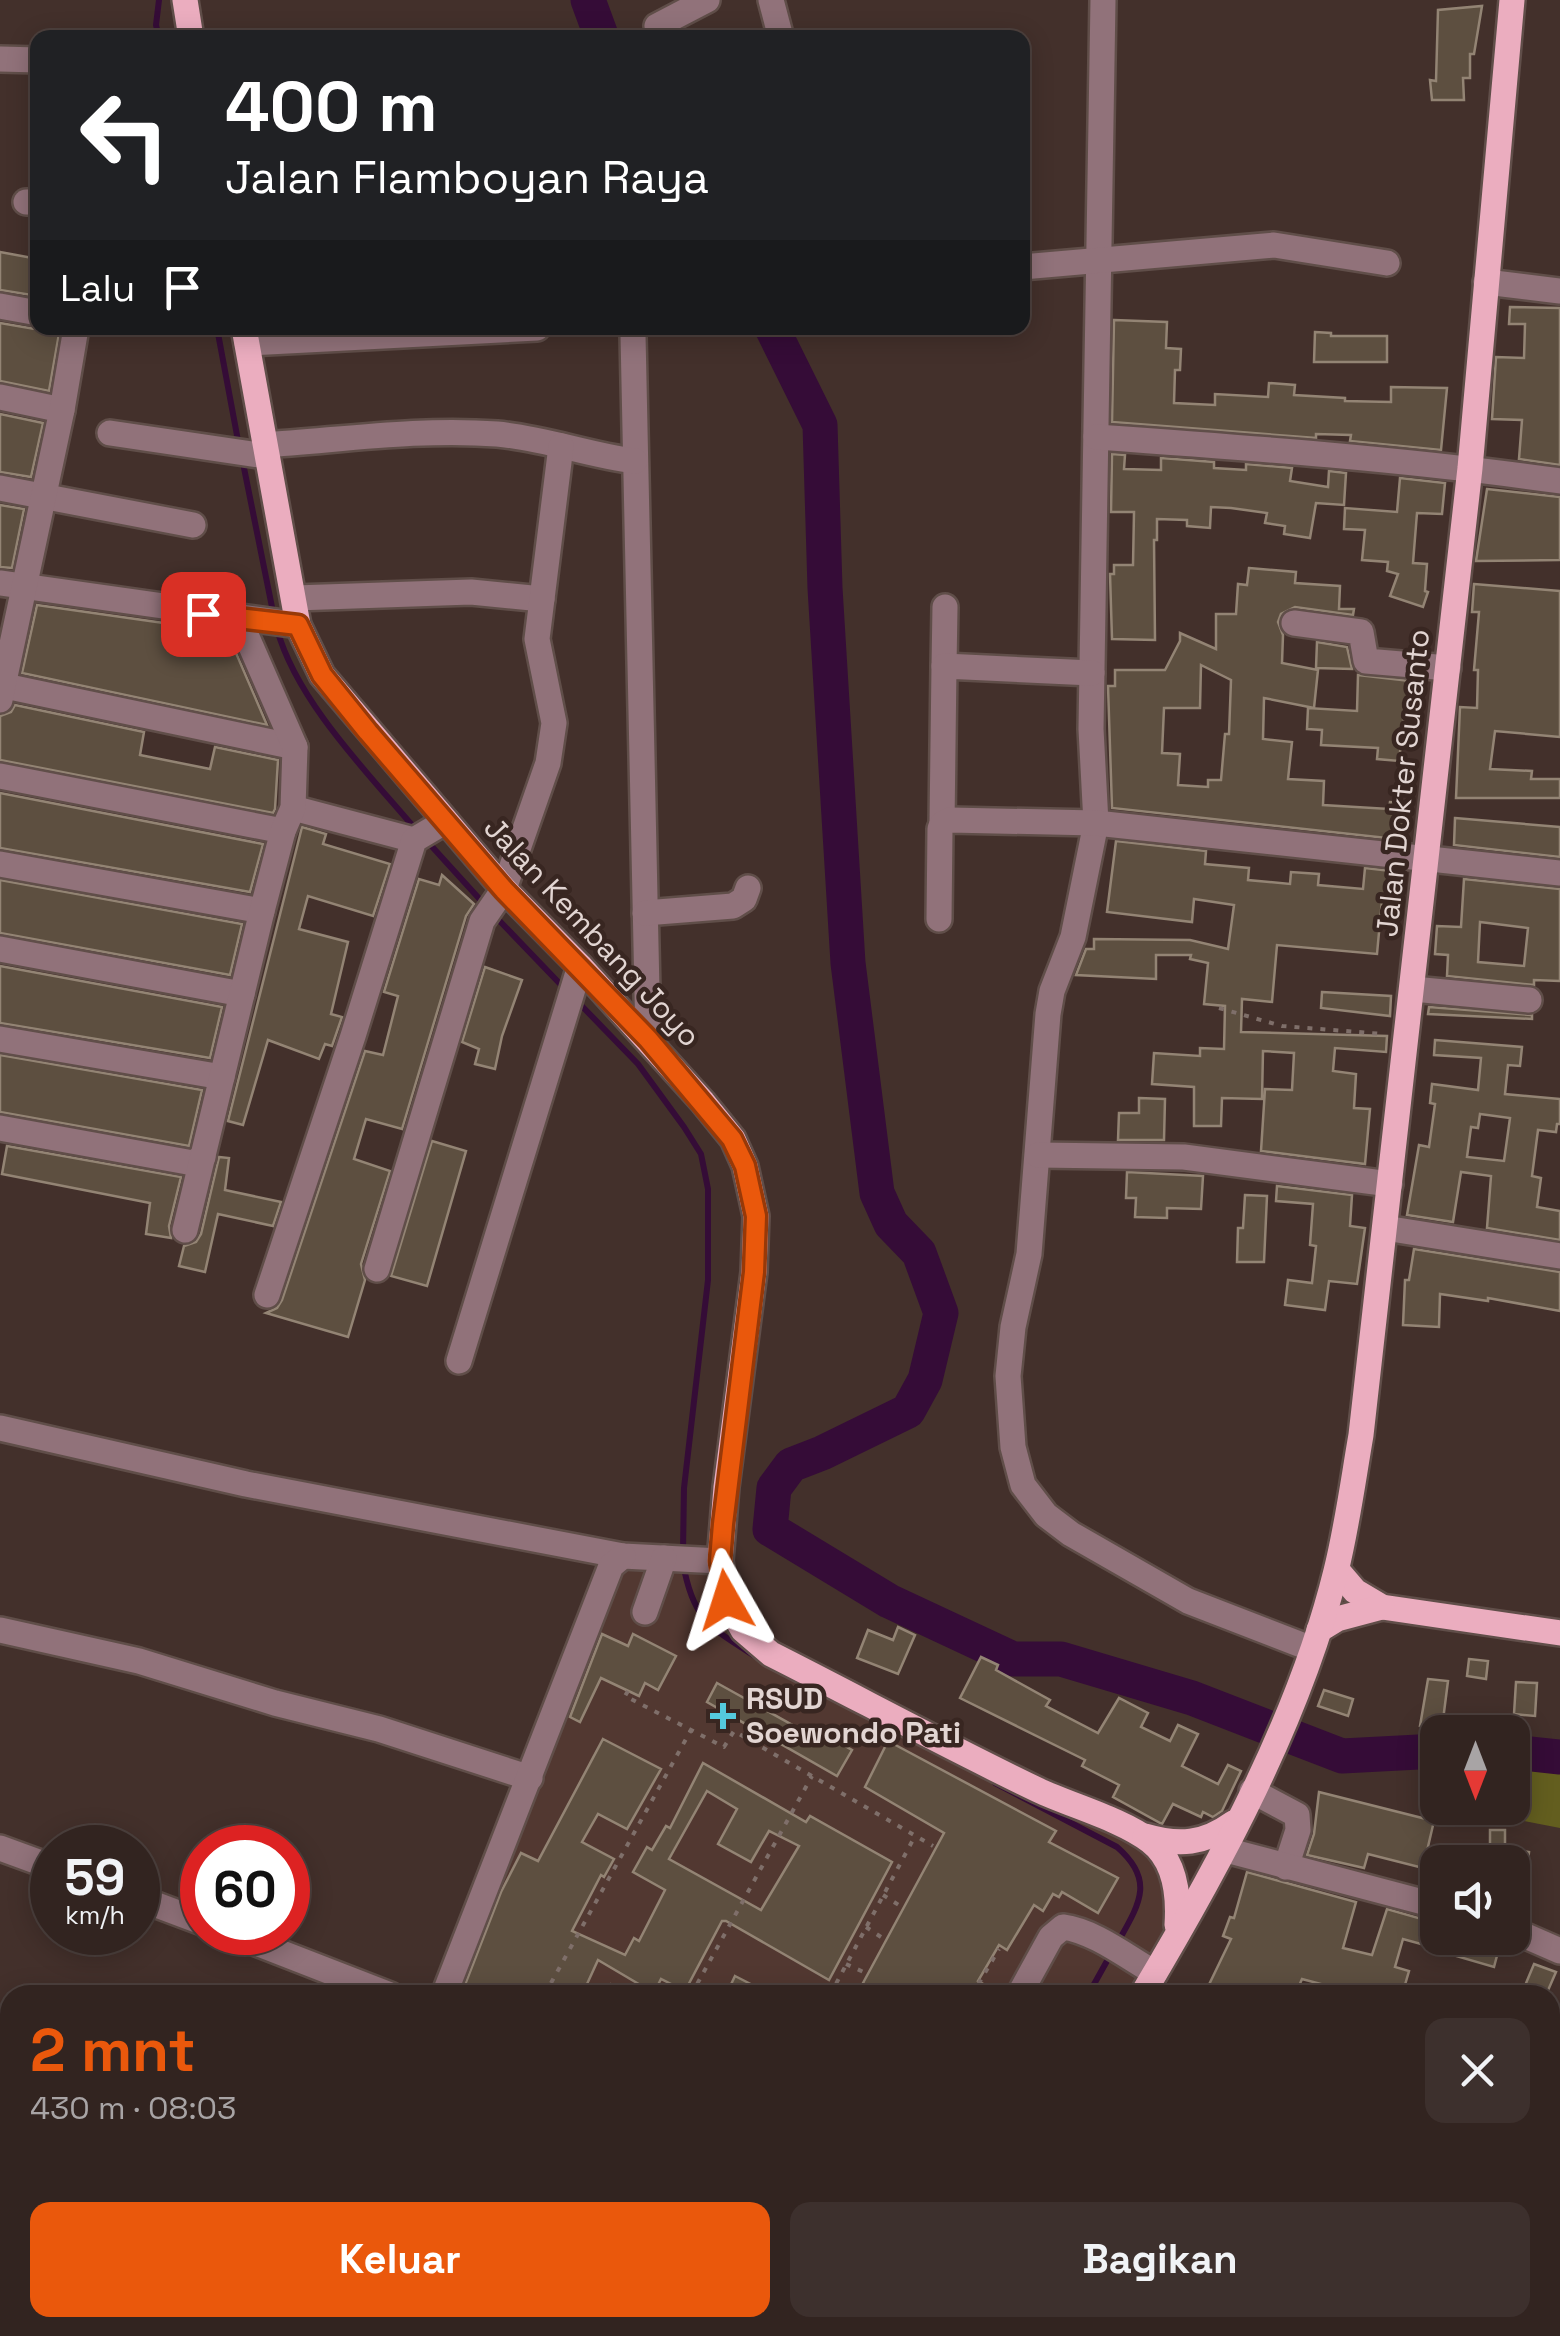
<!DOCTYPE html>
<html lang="id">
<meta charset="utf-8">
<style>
body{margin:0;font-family:"Space Grotesk",sans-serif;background:#3d302d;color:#f1f3f6;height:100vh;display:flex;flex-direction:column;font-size:38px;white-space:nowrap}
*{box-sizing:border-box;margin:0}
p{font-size:32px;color:#a8a4a5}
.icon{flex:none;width:55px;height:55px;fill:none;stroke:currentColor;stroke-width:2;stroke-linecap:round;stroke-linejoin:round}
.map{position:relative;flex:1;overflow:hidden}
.side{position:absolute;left:0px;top:1985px;width:1560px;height:352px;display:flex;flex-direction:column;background:#322420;border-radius:30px 30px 0 0;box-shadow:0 5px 25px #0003,0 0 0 2px #4d413e}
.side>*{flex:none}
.banner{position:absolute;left:30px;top:30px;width:1000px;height:305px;border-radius:20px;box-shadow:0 5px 25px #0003,0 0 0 2px #4d413e;background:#202124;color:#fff;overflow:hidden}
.needle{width:65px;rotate:180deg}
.fabs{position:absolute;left:1420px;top:1715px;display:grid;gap:20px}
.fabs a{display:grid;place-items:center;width:110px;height:110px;border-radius:20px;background:#322420;box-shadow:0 5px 25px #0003,0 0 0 2px #4d413e;font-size:50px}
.speed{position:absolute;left:30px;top:1825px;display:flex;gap:20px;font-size:50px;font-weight:700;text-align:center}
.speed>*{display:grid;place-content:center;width:130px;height:130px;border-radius:50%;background:#322420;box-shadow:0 5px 25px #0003,0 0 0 2px #4d413e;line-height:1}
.speed small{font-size:25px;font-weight:400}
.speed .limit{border:15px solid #d22;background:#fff;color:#111}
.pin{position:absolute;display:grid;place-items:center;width:85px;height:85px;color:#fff;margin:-42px;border-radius:20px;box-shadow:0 5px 15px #0006}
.me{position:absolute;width:110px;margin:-55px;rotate:354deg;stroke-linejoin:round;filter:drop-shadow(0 0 8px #0008)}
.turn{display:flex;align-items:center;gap:35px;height:210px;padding:0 30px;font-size:45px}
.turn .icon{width:130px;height:130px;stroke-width:2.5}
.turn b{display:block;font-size:70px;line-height:85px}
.then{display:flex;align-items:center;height:95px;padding:0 30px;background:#0003;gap:20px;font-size:38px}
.round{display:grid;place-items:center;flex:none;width:105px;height:105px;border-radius:20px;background:#3d302d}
.headline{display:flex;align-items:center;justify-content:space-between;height:170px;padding:0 30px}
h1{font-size:60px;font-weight:700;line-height:75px;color:#ea580c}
.cta{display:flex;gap:20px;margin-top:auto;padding:20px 30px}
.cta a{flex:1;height:115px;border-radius:20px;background:#ea580c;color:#fff;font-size:40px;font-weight:700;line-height:115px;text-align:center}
.cta a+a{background:#3d302d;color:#f1f3f6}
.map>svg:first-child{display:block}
.built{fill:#523831}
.green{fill:#635e1f}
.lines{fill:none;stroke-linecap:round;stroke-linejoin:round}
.stream{stroke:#350c37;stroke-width:6}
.river{stroke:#350c37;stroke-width:35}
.building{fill:#5d4f40;stroke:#938474;stroke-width:2.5;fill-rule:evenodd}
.minor-casing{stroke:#604e49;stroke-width:30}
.major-casing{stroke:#604e49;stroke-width:30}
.path{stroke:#7f6f6a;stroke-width:4;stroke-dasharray:5 8;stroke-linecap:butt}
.minor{stroke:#91727a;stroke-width:25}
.major{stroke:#ebadbf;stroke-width:25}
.route-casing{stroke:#983908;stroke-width:25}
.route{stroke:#ea580c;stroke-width:18}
.poi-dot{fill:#54cadd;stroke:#382621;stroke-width:4}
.labels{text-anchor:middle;stroke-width:9;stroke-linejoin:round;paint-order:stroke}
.street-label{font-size:30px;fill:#e2d5d2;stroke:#382621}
.poi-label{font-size:30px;font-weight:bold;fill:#e2d5d2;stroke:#382621;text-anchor:start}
</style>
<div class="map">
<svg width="1560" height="2336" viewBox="0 0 1560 2336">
<rect width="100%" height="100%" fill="#43302b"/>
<g class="built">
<polygon points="720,1561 743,1630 1135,1833 1178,1902 1142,1995 444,1995 611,1566"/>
<polygon points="280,2328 950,2328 946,2336 276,2336"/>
</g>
<g class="green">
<polygon points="1513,1744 1560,1746 1560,1828 1524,1821 1505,1808 1512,1808"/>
<polygon points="298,2328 482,2328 479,2333 483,2336 294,2336"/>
</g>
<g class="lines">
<g class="stream">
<polyline points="159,38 156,25 159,0"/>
<polyline points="217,328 239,446"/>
<polyline points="242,458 274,617"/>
<path d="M277,629C297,702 369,774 417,831"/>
<polyline points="426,840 485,905"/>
<polyline points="493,914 564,988"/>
<polyline points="576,1000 638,1064 684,1127 701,1154 708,1189 708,1280 684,1488 683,1551"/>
<path d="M683,1563C693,1621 711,1628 758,1658"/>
<path d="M995,1783L1117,1847C1155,1880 1140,1903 1118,1942"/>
<polyline points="1088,1995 1112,1952"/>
<polyline points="900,2336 905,2328"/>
</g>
<g class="river">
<polyline points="588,0 602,38"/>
<polyline points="772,328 820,425 825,588 848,963 877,1193 891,1224 919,1253 941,1313 925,1380 908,1411 822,1453 791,1465 774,1488 770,1529 889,1601 1013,1659 1061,1659 1192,1698 1342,1756 1438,1751"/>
<polyline points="1512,1752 1560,1757"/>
</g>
</g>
<g class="building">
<polygon points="1482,6 1474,54 1470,54 1470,78 1463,78 1464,100 1432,100 1430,80 1436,81 1438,10"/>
<polygon points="0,252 38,259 38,296 0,290"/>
<polygon points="1510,307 1560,308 1560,465 1519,459 1522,420 1492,419 1496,357 1524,358 1525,324 1509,324"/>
<polygon points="1114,320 1167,322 1166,348 1181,349 1180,370 1175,370 1174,403 1215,405 1215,394 1268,397 1269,383 1295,385 1294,395 1345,398 1345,401 1391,402 1391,387 1447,388 1441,450 1350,441 1351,435 1316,434 1316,438 1112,422"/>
<polygon points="0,323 35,329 60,328 49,391 0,381"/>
<polygon points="1315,332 1331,333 1331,336 1387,336 1387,362 1314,362"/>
<polygon points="0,414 43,423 31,477 0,472"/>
<polygon points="1112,454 1125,455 1124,469 1161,470 1161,458 1214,462 1214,468 1246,470 1246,464 1292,468 1290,481 1328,487 1329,471 1346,473 1344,505 1316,503 1310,538 1284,534 1285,526 1265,523 1267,513 1231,508 1211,507 1210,528 1187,526 1187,520 1157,519 1157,540 1154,540 1155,640 1112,639 1110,574 1114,574 1114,565 1133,565 1134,512 1111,512"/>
<polygon points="1400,478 1445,483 1442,514 1417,513 1413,563 1427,564 1425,591 1428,592 1423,607 1390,596 1398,574 1387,571 1388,562 1362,560 1365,530 1344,529 1345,508 1397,512"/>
<polygon points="1487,489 1560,497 1560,560 1476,561"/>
<polygon points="0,505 24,509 12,568 0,567"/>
<path d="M1249,568L1296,572L1295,583L1340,586L1339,609H1354L1353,615L1295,607L1281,614L1278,622L1283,635L1282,663L1318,670L1314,708L1264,698L1263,739L1292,742L1288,779L1324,781L1323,805L1389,809L1390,802L1407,803L1405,840L1112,808L1108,686H1115V670H1165L1180,641V633L1216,649V614H1236L1238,584L1247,585ZM1201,665L1231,680L1229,734H1225L1221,780H1208V787L1178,785L1180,754L1162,753L1164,708H1200Z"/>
<polygon points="1474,584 1560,591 1560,737 1495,731 1490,769 1532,771 1531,779 1560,779 1560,798 1456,798 1460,707 1477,708 1478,670 1474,670 1479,612 1472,612"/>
<polygon points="37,605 227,632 267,725 22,673"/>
<polygon points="1317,642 1347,647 1352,669 1316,668"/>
<polygon points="1358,675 1419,682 1418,701 1406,700 1399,761 1377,759 1378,748 1321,745 1322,730 1307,729 1308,708 1357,711"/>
<polygon points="15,705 144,732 140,755 210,769 215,747 278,760 275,809 273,813 0,760 0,716 11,712"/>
<polygon points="0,793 263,844 250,892 0,848"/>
<polygon points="1455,818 1560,827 1560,857 1454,845"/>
<polygon points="302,827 326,834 323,844 390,864 373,916 308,896 299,929 348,942 331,1014 342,1017 332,1046 325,1044 319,1059 268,1040 243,1125 228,1121"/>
<polygon points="1116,841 1206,851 1205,864 1249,868 1248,880 1290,884 1291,872 1319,874 1318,885 1363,889 1365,868 1400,872 1398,901 1382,900 1377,954 1277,945 1272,1002 1242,999 1241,1032 1387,1036 1386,1052 1335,1048 1333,1071 1356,1074 1354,1108 1370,1109 1365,1164 1261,1151 1265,1089 1292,1090 1294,1053 1263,1051 1262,1099 1222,1098 1221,1126 1194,1126 1194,1087 1152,1084 1154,1053 1200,1056 1200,1048 1224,1049 1225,1006 1204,1004 1208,963 1190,959 1191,955 1156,955 1156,979 1076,975 1086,949 1094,949 1094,939 1190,940 1228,949 1234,905 1194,899 1192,922 1107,912"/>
<polygon points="442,875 474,904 466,916 402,1129 366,1119 354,1159 390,1171 361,1264 365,1280 348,1337 266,1313 277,1308 282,1300 365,1051 383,1055 398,996 384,992 419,879 439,885"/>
<path d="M1464,879L1560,889V981L1534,980V985L1447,976L1448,955L1435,954L1437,926L1461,927ZM1480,922L1528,928L1524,966L1478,962Z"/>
<polygon points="0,880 242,924 230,975 0,933"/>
<polygon points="0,966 222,1007 210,1058 0,1023"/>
<polygon points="485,967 522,980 502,1036 495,1069 475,1064 479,1049 462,1042"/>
<polygon points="1322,992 1391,996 1390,1016 1321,1008"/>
<polygon points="1429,1007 1532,1015 1532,1019 1428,1014"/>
<path d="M1435,1040L1522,1047L1520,1066L1508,1065L1505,1094L1560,1099V1124H1557L1556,1132L1538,1130L1532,1176L1541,1178L1537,1207L1560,1211V1240L1487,1228L1491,1176L1461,1172L1453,1222L1407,1215L1419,1145L1429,1147L1435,1104L1430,1103L1432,1084L1478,1090L1481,1058L1434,1055ZM1480,1114L1510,1118L1504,1161L1467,1157L1471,1127L1478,1128Z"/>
<polygon points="0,1055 202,1090 189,1146 0,1112"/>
<polygon points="1139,1098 1165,1099 1164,1140 1118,1140 1119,1113 1139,1113"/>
<polygon points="432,1141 466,1151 427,1286 391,1276"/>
<polygon points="7,1146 181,1177 169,1226 171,1238 146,1234 150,1203 2,1174"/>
<polygon points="219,1157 229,1158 225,1190 281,1202 273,1226 218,1214 205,1272 179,1266 184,1246 196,1242 201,1234"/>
<polygon points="1127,1172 1203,1176 1201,1209 1167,1208 1167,1218 1135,1217 1136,1198 1126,1198"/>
<polygon points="1277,1186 1352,1195 1350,1226 1365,1228 1357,1284 1329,1281 1325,1310 1285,1305 1288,1280 1312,1283 1316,1246 1310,1245 1313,1204 1276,1201"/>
<polygon points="1245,1195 1267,1196 1264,1262 1237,1262 1238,1228 1243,1228"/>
<polygon points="1414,1249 1560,1272 1560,1311 1488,1298 1488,1301 1440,1294 1439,1327 1403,1325 1405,1280 1409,1280"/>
<polygon points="898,1627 915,1635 898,1674 857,1658 868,1630 893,1640"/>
<polygon points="602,1634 628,1646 633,1634 676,1656 658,1690 645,1683 639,1696 601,1678 580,1722 570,1717"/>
<polygon points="981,1657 998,1665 996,1670 1050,1700 1046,1706 1098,1733 1119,1698 1148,1713 1141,1727 1170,1741 1178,1725 1198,1734 1182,1766 1218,1784 1228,1765 1241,1771 1222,1811 1213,1817 1203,1812 1201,1817 1173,1804 1162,1824 1113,1797 1119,1785 1082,1766 1085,1760 960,1698"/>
<polygon points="1469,1659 1488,1661 1486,1679 1467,1676"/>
<polygon points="1428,1679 1448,1681 1442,1728 1420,1726"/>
<polygon points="1516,1682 1537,1683 1535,1716 1514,1714"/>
<polygon points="717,1683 807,1733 811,1727 852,1750 837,1776 707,1702"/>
<polygon points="1324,1690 1353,1699 1348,1716 1318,1706"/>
<path d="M603,1739L661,1769L627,1829L598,1814L582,1842L614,1859L604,1877L601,1875L572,1931L625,1955L634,1938L639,1941L665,1890L633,1872L647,1847L652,1850L666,1826L670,1828L703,1763L806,1822L810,1816L892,1862L829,1980L726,1921H722L685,1991L661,1979L654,1993L598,1960L582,1995H461L501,1892L521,1853L538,1861ZM707,1791L737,1809L718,1844L751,1862L769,1831L799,1846L761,1910L669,1859Z"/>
<polygon points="888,1741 1056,1831 1049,1842 1118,1878 1098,1913 1062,1892 1059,1897 1053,1894 1043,1911 1034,1905 1007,1950 999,1945 978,1981 1003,1995 860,1995 866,1985 863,1983 944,1833 865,1787"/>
<polygon points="1319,1792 1434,1821 1423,1868 1368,1854 1364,1868 1307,1855 1314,1834"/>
<polygon points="1490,1830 1505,1830 1505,1849 1529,1852 1528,1862 1482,1862 1484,1847 1490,1848"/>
<polygon points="1247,1872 1356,1902 1343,1948 1372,1955 1387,1909 1429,1921 1421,1944 1403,1939 1395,1967 1409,1971 1402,1995 1362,1995 1302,1979 1295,1995 1204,1995 1231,1939 1223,1936 1230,1917 1234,1918"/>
<polygon points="1460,1942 1498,1952 1494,1967 1456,1956"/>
<polygon points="1534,1964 1556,1972 1546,1995 1524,1988"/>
<polygon points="735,1976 772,1995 726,1995"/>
</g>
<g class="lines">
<g class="minor-casing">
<g id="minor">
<polyline points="771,0 781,38"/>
<polyline points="1103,0 1091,729 1096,823 1073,937 1052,991 1048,1014 1029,1254 1013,1327 1008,1376 1013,1447 1023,1485 1046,1515 1071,1534 1188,1601 1312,1649"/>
<polyline points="657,26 707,0"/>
<polyline points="0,59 38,60"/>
<polyline points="26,202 38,202"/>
<polyline points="1022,267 1274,245 1387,263"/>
<polyline points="1486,282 1560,291"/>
<polyline points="0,306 38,313"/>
<polyline points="631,328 633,335 648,1039"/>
<polyline points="247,343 537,328"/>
<polyline points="0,397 62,410"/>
<polyline points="110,433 266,456"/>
<path d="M1096,437C1251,448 1406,459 1560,481"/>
<path d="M264,445C341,440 420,428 497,434C544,438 588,455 635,461"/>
<polyline points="0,488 193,525"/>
<polyline points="0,583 298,625"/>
<polyline points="295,598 471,592 542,599"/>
<polyline points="1294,623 1361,632 1366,661 1448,668"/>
<polyline points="944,666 945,607"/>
<polyline points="0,685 295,747"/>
<polyline points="0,700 62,410 76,328"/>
<polyline points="0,776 283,831"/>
<polyline points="293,808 414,840"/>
<polyline points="942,824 944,666 1092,673"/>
<polyline points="0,864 262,911"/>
<polyline points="645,913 733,906 744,899 748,888"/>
<polyline points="939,919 940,829 942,824 950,820 1096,823 1560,873"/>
<polyline points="0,949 242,994"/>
<polyline points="1413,989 1529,1000"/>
<polyline points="0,1039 222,1077"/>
<polyline points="0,1128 193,1163 203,1157"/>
<polyline points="1038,1155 1184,1157 1390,1184"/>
<polyline points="1385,1228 1560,1256"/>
<polyline points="185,1230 262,911 283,831 293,808 295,747 239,619"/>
<polyline points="377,1269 482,921 504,889 548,763 554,723 537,639 561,446"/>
<polyline points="267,1295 353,1036 414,840 446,821"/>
<polyline points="459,1361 580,966"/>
<polyline points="0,1428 246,1484 623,1556 720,1561"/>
<polyline points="645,1612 664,1558"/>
<polyline points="0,1630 139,1661 275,1703 379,1729 530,1778"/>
<polyline points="1252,1791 1297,1815 1298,1830 1286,1867"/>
<polyline points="0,1848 52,1867"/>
<polyline points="1222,1849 1438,1906"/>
<polyline points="138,1898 202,1922"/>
<polyline points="1512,1930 1560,1951"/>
<polyline points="228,1932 390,1995"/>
<polyline points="444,1995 611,1566 623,1556"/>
<path d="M1019,1995L1051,1937L1063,1927C1094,1931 1127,1957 1155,1973"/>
<polyline points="1228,2328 1246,2336"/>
<polyline points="288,2336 291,2328"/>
</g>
</g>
<g class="major-casing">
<g id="major">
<polyline points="185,0 191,38"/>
<path d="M244,328L298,625L322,675L504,889L580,966L703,1102L733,1139L745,1166L756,1216L754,1272L726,1487L720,1561L726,1600L743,1630L771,1654C860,1699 948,1747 1038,1790C1072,1806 1121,1819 1150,1841C1176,1861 1179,1896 1177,1925"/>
<polyline points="1337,1570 1355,1591 1382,1607 1560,1633"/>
<polyline points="1319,1630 1337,1619 1382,1607"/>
<path d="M1145,1836C1179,1846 1204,1844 1233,1823"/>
<path d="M1142,1995C1219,1866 1300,1718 1336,1571C1347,1527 1353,1481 1361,1435L1470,468L1512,0"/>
<polyline points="946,2336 950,2328"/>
</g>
</g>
<g class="path">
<polyline points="1219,1008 1282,1026 1383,1034"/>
<polyline points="628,1691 625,1696 724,1747 734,1731 933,1846"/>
<polyline points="883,1895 905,1909"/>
<polyline points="866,1927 887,1941"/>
<polyline points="846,1964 868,1974"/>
<polyline points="551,1983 691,1730"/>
<polyline points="603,1995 609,1984 630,1995"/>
<polyline points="691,1995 812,1776"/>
<polyline points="830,1995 915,1836"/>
<polyline points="972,1995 999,1949"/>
<polyline points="620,2336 625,2328"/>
</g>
<use href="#minor" class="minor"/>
<use href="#major" class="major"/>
</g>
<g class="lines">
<g class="route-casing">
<polyline id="route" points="203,614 298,625 322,675 368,732 504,890 648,1039 732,1139 745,1166 756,1216 754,1272 723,1524 720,1561 726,1600"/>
</g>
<use href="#route" class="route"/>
</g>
<path class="poi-dot" d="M718 1701h10v10h10v10h-10v10h-10v-10h-10v-10h10z"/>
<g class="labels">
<g class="street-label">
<text transform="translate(1403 783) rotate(-84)" y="10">Jalan Dokter Susanto</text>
<text transform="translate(592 932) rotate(47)" y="10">Jalan Kembang Joyo</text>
</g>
<g class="poi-label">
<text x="746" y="1709">RSUD<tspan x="746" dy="34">Soewondo Pati</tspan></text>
</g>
</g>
</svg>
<div class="fabs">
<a><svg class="needle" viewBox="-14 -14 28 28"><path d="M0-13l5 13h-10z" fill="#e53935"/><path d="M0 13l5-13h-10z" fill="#a8a4a5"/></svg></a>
<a><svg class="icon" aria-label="sound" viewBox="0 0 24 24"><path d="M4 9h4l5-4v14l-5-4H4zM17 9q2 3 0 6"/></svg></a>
</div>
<div class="speed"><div>59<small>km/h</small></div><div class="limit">60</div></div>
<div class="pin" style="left:203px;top:614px;background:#d93025"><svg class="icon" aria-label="arrive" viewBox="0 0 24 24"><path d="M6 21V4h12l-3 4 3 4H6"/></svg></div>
<svg class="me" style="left:726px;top:1600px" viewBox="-20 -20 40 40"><path d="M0-17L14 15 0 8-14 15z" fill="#ea580c" stroke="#fff" stroke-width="4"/></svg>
<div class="banner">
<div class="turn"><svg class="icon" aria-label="left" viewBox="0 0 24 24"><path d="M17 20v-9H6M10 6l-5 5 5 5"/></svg><div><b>400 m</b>Jalan Flamboyan Raya</div></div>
<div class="then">Lalu<svg class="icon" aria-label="arrive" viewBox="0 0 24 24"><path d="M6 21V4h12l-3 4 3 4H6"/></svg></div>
</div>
<section class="side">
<div class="headline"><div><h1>2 mnt</h1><p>430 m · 08:03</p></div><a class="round"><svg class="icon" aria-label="close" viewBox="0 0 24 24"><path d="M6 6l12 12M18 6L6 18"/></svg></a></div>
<div class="cta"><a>Keluar</a><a>Bagikan</a></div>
</section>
</div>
